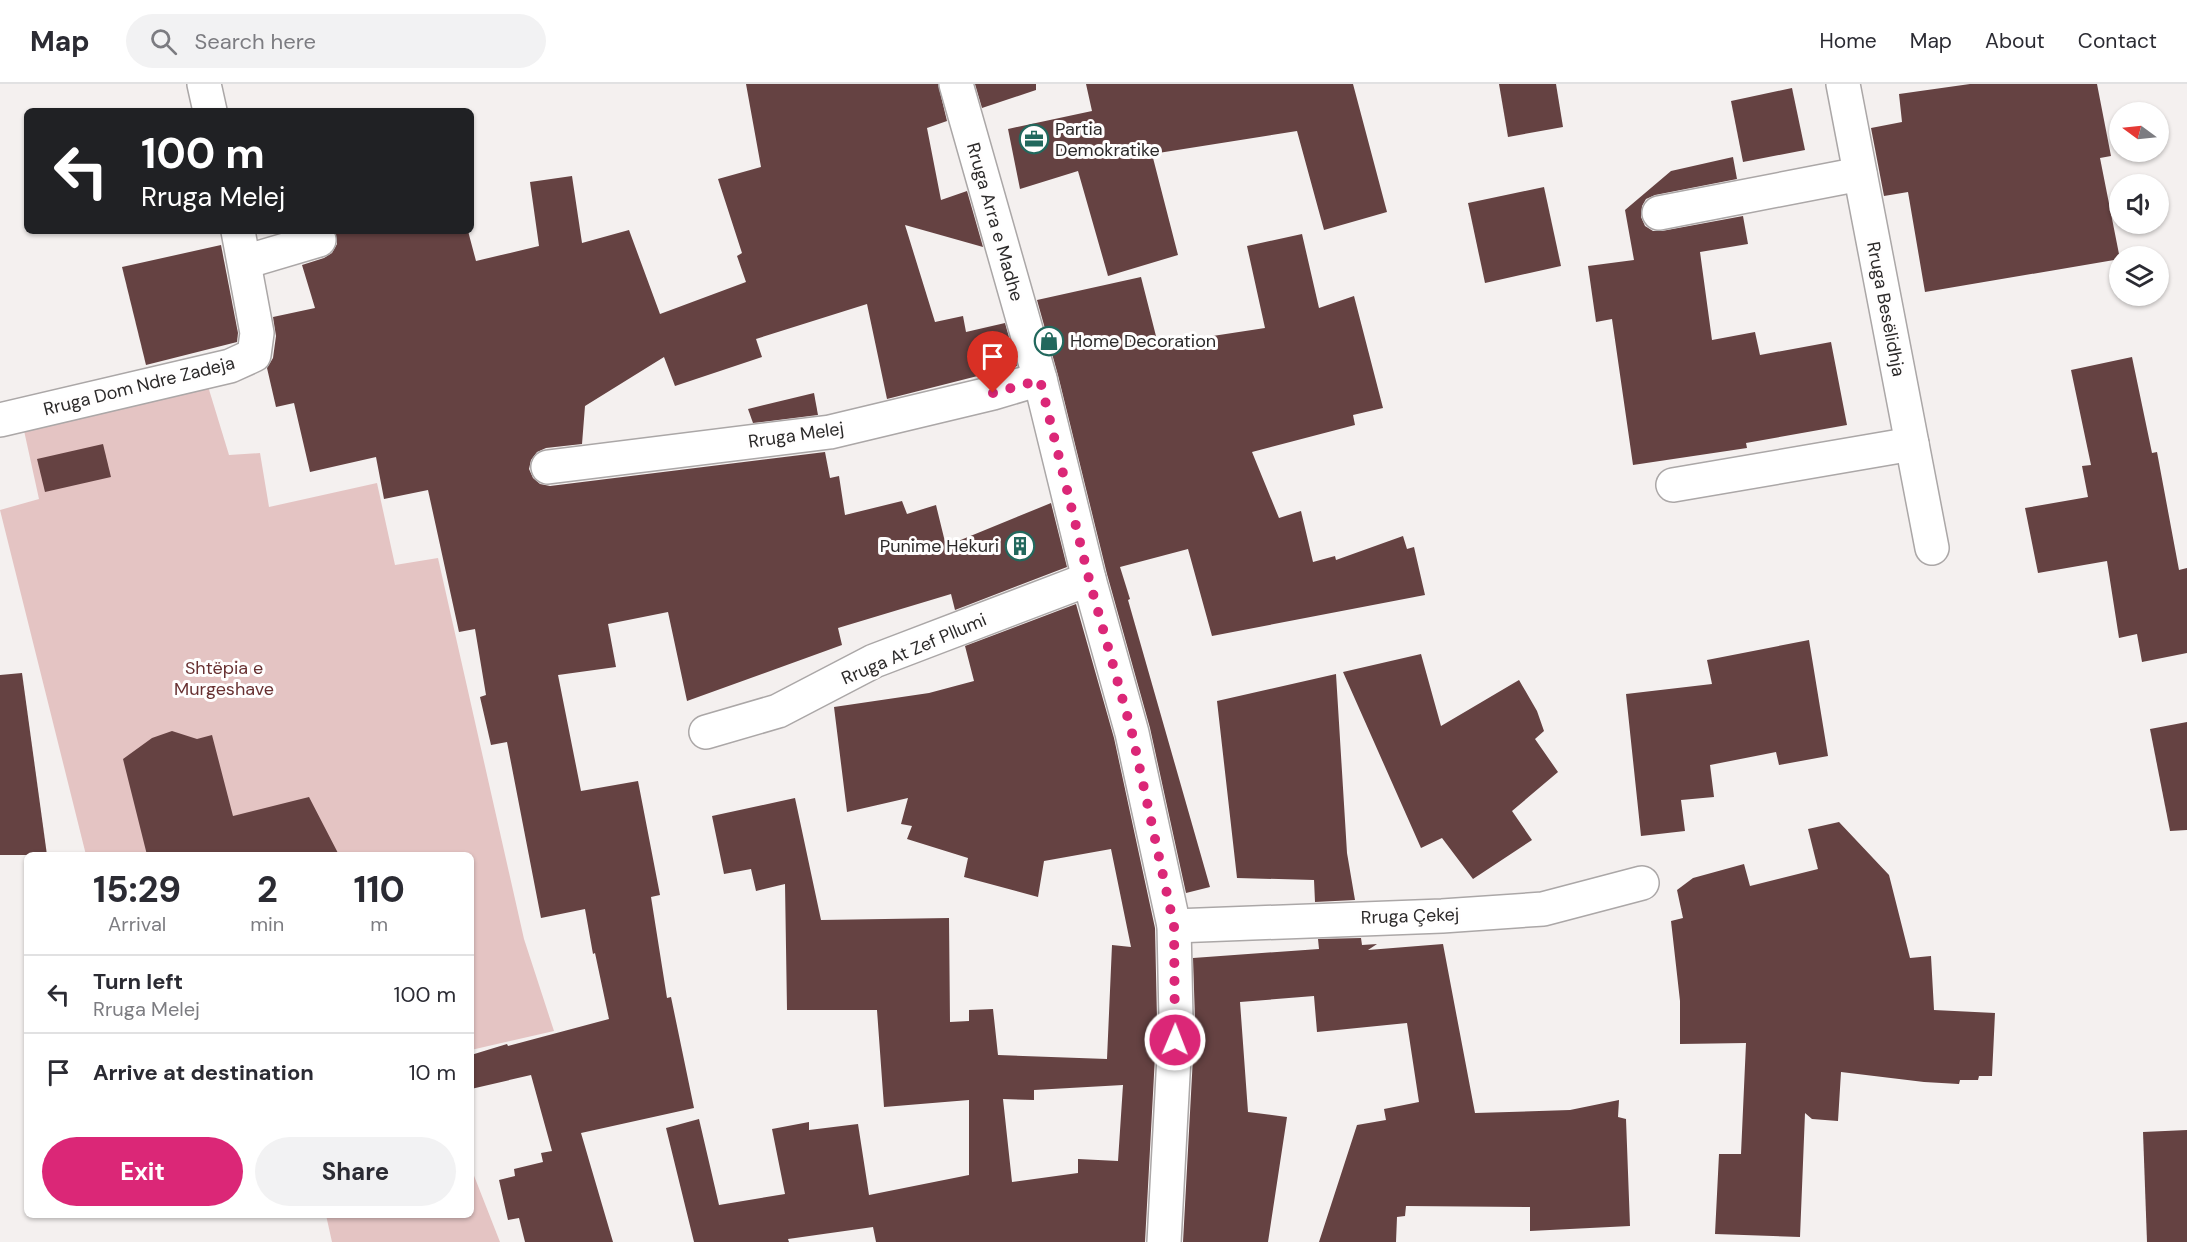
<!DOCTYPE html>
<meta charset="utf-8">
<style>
body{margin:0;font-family:"DM Sans",sans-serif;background:#f2f2f3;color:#2b2b33;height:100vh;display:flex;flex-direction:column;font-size:22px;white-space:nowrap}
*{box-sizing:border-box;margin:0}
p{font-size:20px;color:#7c7c81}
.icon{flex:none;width:33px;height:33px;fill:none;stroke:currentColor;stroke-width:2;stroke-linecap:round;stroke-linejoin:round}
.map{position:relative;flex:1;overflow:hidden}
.panel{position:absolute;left:24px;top:768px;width:450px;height:366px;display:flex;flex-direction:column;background:#fff;border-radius:9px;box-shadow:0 2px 4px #0004}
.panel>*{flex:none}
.top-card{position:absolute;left:24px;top:24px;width:450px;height:126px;border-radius:9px;box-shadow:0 2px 4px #0004;background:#202124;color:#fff;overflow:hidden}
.needle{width:39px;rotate:285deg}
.tools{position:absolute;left:2109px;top:18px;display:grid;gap:12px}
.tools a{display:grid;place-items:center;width:60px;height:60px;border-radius:50%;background:#fff;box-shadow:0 2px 4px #0004;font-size:30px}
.pin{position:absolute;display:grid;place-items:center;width:51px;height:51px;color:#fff;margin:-62px -26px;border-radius:50% 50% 50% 0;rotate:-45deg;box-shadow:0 0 6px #0007}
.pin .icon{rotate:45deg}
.me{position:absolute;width:66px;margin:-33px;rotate:1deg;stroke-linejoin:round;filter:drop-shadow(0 0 4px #0008)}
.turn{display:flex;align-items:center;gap:21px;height:126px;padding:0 18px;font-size:27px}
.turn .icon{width:78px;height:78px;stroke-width:2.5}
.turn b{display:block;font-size:42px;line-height:51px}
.eta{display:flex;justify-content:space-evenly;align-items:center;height:102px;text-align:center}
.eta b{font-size:36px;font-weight:700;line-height:42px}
.action{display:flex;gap:12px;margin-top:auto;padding:12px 18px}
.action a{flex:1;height:69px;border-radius:36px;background:#db2777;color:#fff;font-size:24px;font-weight:700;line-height:69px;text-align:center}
.action a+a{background:#f2f2f3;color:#2b2b33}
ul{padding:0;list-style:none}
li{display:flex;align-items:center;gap:18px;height:78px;padding:0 18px;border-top:2px solid #e1e1e2}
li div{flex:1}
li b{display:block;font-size:22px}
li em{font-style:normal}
header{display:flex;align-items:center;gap:36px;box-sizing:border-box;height:84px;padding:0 30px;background:#fff;border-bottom:2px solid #e1e1e2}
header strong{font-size:28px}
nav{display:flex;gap:33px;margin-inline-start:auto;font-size:21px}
.search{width:420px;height:54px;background:#f2f2f3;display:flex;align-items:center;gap:15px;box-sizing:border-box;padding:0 21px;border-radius:33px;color:#7c7c81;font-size:22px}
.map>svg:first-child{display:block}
.green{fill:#e4c4c3}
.building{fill:#654242;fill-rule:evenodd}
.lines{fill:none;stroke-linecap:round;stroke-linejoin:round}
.minor-casing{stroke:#aba7a7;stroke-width:36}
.minor{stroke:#fff;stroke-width:33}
.route{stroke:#db2777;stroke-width:10;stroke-dasharray:0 18}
.labels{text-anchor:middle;stroke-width:6;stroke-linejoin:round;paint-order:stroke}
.poi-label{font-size:18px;fill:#2c2a2a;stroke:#fffefe;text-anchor:start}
.street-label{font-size:18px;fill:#2c2a2a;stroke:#fffefe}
.park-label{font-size:18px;fill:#683132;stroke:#fffefe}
</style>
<header>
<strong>Map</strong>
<div class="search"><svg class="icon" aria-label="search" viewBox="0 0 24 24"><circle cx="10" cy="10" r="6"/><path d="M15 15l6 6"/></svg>Search here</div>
<nav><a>Home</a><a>Map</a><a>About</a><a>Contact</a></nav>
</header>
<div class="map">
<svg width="2187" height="1158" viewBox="0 0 2187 1158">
<rect width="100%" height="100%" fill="#f4f0ef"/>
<g class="green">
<polygon points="207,299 229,371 260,369 269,423 377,399 395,481 438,474 524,855 554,947 471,966 471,771 86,771 0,426 39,415 23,342"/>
<polygon points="471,1084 500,1158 332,1158 326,1131 471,1131"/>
</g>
<g class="building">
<polygon points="746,0 938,0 947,37 927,44 941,116 967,107 983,163 905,141 935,238 963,232 966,248 1005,239 1017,282 887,315 867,220 756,255 762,273 675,302 664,273 585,322 582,360 546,364 537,368 531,376 529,385 533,394 540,400 550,402 825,368 830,394 839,392 845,431 902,417 907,430 936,421 946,462 1051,419 1067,483 955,526 951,510 838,544 842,561 687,617 668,528 608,540 616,583 558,591 581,707 638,697 660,811 651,813 667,914 671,913 694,1024 581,1049 613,1158 525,1158 519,1134 508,1136 499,1096 515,1092 514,1085 543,1078 541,1069 552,1067 531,991 471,1005 471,971 507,960 508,962 609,935 595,869 593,870 585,825 541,834 507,658 491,661 480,613 486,611 475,545 459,548 428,406 384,415 376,373 310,388 294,319 276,323 267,284 273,274 276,252 273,233 315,224 302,181 324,174 332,169 337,160 335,147 468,147 476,177 539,162 530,98 572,92 582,159 629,146 660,230 746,198 737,172 742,169 718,95 761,83"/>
<polygon points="975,0 1036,0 1036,6 982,24"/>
<polygon points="1086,0 1353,0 1387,128 1324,146 1297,47 1152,70 1178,171 1108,192 1078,87 1020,105 1008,45 1092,27"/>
<polygon points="1499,0 1556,0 1563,43 1508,53"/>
<polygon points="1970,0 2097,0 2111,72 2100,74 2120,175 1925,208 1908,108 1884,112 1871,44 1902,38 1899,10"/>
<polygon points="1792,4 1805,66 1743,78 1731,17"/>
<polygon points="1733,73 1737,95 1655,111 1646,115 1642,122 1641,133 1645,142 1653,147 1662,147 1743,132 1748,160 1700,168 1712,256 1755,248 1760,271 1831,258 1847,341 1746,359 1747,364 1633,381 1612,235 1596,238 1588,182 1634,176 1625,126 1671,87"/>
<polygon points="1544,103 1561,182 1485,199 1468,119"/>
<polygon points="1302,150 1319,224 1354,212 1383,324 1353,331 1355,341 1252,368 1279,434 1301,427 1313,478 1335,472 1336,476 1403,452 1407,465 1414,463 1425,511 1212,552 1188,465 1120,483 1130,515 1128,516 1210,803 1186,809 1150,644 1107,490 1058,291 1037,216 1141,193 1158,260 1192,251 1193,255 1265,244 1247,162"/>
<polygon points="221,161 238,249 237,258 146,281 122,183"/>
<polygon points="2132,273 2152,369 2157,368 2179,486 2187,484 2187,569 2142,578 2137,550 2119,554 2107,477 2038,489 2025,424 2088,413 2082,382 2091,381 2071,286"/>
<polygon points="814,309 818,331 753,339 748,325"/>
<polygon points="103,360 111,393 45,408 37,375"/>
<path d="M1076,520L1114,654L1155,844L1157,935L1145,1158H876L873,1143L788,1155L789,1158H694L666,1044L699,1035L719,1121L785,1110L772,1045L809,1038V1046L858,1040L869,1111L969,1091V1016L884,1023L877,926H787L785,800L756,807L751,785L724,790L712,732L795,714L821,836L949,834L950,938L969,937V926L993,925L998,971L1107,975L1112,861L1131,863L1111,765L1044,777L1038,813L964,793L968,774L907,755L912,742L901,740L908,714L847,728L834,623L929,609L974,597L965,562ZM1123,1001L1118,1077L1078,1075V1089L1012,1098L1003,1015L1034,1016V1006Z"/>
<polygon points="1809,556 1828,672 1779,681 1776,668 1710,681 1714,713 1681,716 1685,747 1641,752 1626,610 1712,600 1707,576"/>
<polygon points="1421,570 1441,642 1519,596 1537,627 1544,647 1535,655 1558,688 1512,727 1532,756 1473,795 1442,754 1421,764 1343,588"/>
<polygon points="22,589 47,771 0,771 0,591"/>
<polygon points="1336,590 1347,769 1355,816 1315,818 1314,796 1237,794 1217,617"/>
<polygon points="2187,638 2187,746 2170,747 2150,645"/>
<polygon points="172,647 197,655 212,651 233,732 309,713 339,771 147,771 123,675 152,654"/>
<polygon points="1839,738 1889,791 1910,874 1931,872 1934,926 1995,929 1992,992 1979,992 1978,996 1960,996 1959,1000 1924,998 1841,988 1838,1037 1812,1035 1805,1029 1800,1153 1715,1150 1719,1070 1741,1070 1746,959 1680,960 1680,917 1671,837 1683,834 1677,806 1693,794 1744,780 1750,802 1818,785 1808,745"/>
<polygon points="1361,854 1362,861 1377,860 1368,866 1443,860 1475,1029 1570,1026 1619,1016 1618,1033 1626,1035 1630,1142 1530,1147 1530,1123 1406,1122 1405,1132 1397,1133 1396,1158 1319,1158 1357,1041 1386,1036 1384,1025 1419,1018 1407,939 1317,948 1314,912 1240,918 1248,1028 1287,1033 1268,1158 1183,1158 1195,936 1193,874 1319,865 1318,855"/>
<polygon points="2187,1046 2187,1158 2147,1158 2143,1048"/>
</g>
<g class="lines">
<g class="minor-casing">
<g id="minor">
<polyline points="204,0 210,27"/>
<polyline points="956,0 1040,295 1089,495 1132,649 1174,842 1176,935 1164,1158"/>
<polyline points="1843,0 1932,464"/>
<polyline points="1659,129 1860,90"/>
<polyline points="245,178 319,156"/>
<polyline points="0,336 230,282 254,271 257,249 238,147"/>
<polyline points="548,383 830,348 993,309 1040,295"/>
<polyline points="1673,401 1912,360"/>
<polyline points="706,648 778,627 874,577 1089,495"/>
<polyline points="1174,842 1442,832 1543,825 1642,799"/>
</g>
</g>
<use href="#minor" class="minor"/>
</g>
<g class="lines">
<polyline class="route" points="993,309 1040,296 1089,495 1132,649 1174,842 1175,956"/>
</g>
<defs>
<g id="office-ring" transform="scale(1.5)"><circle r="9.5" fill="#fffefe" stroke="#22685d" stroke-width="1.5"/><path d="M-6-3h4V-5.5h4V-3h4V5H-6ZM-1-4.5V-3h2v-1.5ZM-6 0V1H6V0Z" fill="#22685d"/></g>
<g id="shop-ring" transform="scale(1.5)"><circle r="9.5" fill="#fffefe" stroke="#22685d" stroke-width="1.5"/><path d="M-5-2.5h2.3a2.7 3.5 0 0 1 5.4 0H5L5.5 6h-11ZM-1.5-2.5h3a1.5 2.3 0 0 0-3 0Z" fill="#22685d"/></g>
<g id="building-ring" transform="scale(1.5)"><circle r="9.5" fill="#fffefe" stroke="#22685d" stroke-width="1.5"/><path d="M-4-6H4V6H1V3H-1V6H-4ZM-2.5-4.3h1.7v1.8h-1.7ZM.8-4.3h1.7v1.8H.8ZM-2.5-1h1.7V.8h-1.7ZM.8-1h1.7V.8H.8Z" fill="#22685d"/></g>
</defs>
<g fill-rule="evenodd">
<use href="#office-ring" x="1034" y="55"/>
<use href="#shop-ring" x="1049" y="257"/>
<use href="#building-ring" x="1020" y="462"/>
</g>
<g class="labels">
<g class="poi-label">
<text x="1055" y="51">Partia<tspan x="1055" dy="21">Demokratike</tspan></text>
<text x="1070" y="263">Home Decoration</text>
<text x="999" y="468" text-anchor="end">Punime Hekuri</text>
</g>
<g class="street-label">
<text transform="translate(995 138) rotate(74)" y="6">Rruga Arra e Madhe</text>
<text transform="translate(1886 225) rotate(79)" y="6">Rruga Besëlidhja</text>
<text transform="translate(139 302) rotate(-14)" y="6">Rruga Dom Ndre Zadeja</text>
<text transform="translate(796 351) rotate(-8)" y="6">Rruga Melej</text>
<text transform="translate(914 565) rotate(-23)" y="6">Rruga At Zef Pllumi</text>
<text transform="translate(1410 832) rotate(-2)" y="6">Rruga Çekej</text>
</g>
<g class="park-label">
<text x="224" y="590">Shtëpia e<tspan x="224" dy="21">Murgeshave</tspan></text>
</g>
</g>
</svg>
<div class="tools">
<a><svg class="needle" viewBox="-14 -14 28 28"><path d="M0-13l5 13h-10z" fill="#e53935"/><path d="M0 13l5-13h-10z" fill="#7c7c81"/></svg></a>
<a><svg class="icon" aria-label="sound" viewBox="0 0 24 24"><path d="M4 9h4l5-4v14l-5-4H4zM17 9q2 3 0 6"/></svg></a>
<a><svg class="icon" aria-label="layers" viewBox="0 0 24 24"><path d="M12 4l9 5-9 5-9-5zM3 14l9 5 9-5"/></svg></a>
</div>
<div class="pin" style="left:993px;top:309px;background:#d93025"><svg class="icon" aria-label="arrive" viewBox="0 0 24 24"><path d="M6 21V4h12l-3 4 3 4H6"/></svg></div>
<svg class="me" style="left:1175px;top:956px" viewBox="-20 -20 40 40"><circle r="17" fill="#db2777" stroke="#fff" stroke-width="3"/><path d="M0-11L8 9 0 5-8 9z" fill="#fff"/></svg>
<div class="top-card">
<div class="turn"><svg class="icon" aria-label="left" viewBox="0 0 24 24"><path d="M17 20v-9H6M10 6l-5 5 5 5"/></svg><div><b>100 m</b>Rruga Melej</div></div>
</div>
<section class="panel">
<div class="eta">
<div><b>15:29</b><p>Arrival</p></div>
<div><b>2</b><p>min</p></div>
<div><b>110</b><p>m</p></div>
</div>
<ul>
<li><svg class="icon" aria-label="left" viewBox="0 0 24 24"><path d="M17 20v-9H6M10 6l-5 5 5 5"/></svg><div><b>Turn left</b><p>Rruga Melej</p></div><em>100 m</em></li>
<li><svg class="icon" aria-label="arrive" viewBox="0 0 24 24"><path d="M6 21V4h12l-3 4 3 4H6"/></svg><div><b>Arrive at destination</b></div><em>10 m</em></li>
</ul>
<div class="action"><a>Exit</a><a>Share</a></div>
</section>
</div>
